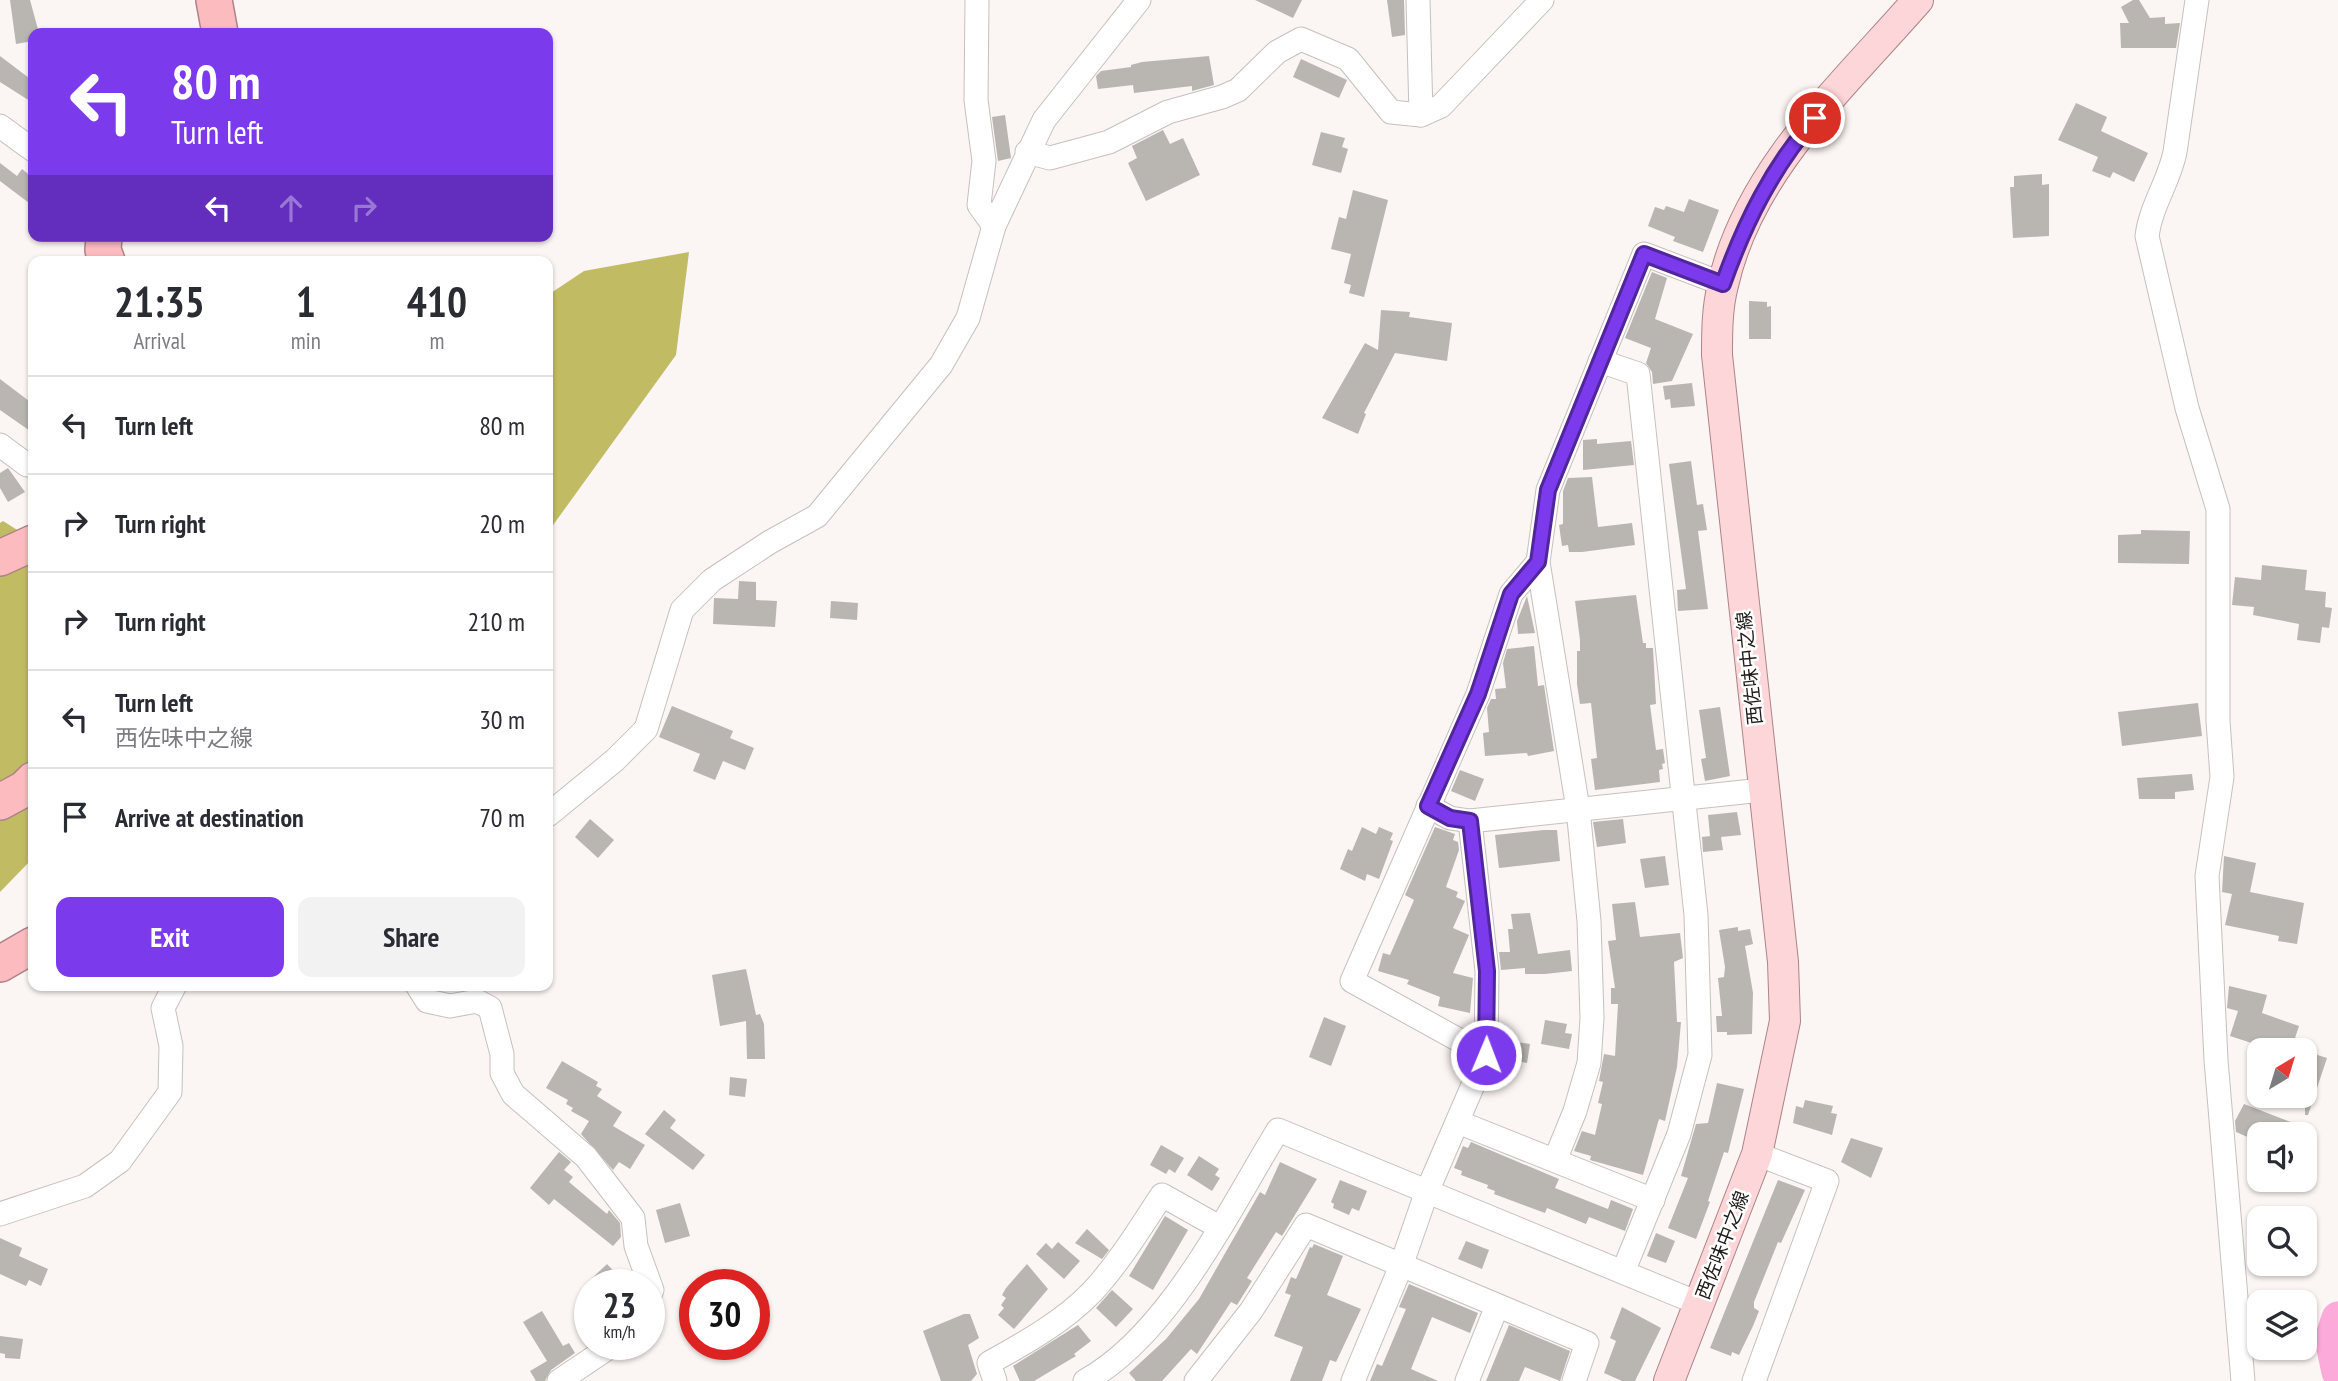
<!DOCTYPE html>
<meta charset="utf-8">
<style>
body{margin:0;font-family:"PT Sans Narrow","Noto Sans JP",sans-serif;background:#f2f2f3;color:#2b2b33;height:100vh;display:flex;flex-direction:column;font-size:26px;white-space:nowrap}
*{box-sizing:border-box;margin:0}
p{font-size:23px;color:#7c7c81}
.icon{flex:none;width:38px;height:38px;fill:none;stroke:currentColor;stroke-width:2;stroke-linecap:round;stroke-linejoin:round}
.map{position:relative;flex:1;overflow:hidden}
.details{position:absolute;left:28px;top:256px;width:525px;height:735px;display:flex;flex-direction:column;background:#fff;border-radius:14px;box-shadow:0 2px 5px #0004}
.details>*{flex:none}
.banner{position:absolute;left:28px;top:28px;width:525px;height:214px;border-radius:14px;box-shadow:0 2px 5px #0004;background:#7c3aed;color:#fff;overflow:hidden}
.needle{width:46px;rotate:38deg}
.buttons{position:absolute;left:2247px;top:1038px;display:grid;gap:14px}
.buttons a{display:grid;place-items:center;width:70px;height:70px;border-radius:14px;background:#fff;box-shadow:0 2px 5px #0004;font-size:35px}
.speed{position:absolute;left:574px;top:1269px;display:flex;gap:14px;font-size:35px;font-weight:700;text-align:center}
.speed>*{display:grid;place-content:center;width:91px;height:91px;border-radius:50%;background:#fff;box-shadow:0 2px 5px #0004;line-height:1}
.speed small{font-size:18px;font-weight:400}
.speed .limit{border:10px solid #d22;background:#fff;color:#111}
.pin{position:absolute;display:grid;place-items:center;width:60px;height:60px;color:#fff;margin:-30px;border:4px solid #fff;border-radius:50%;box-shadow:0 2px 7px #0007}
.me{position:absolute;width:77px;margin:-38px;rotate:1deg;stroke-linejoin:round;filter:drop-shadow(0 0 5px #0008)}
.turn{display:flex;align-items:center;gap:24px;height:147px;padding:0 28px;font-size:32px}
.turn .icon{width:91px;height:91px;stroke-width:2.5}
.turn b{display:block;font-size:49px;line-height:60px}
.lanes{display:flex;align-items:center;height:66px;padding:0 28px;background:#0003;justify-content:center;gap:35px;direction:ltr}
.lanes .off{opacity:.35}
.eta{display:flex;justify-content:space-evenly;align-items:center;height:119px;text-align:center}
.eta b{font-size:42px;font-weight:600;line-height:49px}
.primary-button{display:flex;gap:14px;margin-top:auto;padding:14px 28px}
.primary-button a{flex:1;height:80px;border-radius:14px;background:#7c3aed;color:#fff;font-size:28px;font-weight:600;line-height:80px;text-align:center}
.primary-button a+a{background:#f2f2f3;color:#2b2b33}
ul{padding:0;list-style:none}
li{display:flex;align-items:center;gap:21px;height:98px;padding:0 28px;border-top:2px solid #e1e1e2}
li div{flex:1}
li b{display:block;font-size:26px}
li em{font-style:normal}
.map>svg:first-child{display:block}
.forest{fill:#c1bb63}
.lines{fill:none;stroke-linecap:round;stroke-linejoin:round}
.river{stroke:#fbaada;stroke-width:33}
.building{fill:#b9b6b2}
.minor-casing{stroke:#c6c0be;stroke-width:25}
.major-casing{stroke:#ae8386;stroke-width:32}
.highway-casing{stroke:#ae8386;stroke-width:38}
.minor{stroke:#fff;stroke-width:23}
.major{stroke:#fdd6d9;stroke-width:30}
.highway{stroke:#fbbbbf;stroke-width:35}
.route-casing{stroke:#51269a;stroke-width:18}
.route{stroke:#7c3aed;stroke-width:12}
.labels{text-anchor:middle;stroke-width:5;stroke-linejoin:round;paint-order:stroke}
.street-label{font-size:19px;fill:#1e1c1b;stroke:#fff}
</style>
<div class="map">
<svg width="2338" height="1381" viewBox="0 0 2338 1381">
<rect width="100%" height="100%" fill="#fbf5f3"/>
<g class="forest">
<polygon points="689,252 676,355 548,532 548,295 584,271"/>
<polygon points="3,521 33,540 33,858 0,892 0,523"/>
</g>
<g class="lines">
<polyline class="river" points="2338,1318 2331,1339 2338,1372"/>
</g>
<g class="building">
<polygon points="10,0 30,0 39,33 33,33 33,41 16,44"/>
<polygon points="1255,0 1302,0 1293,18"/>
<polygon points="1387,0 1404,0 1405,35 1392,37"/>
<polygon points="2133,0 2139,0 2150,18 2165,17 2165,24 2180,23 2176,48 2121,48 2120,23 2129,23 2121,7"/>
<polygon points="0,56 33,81 33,103 0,82"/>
<polygon points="1209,56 1214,85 1192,91 1192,86 1134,93 1133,85 1098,89 1096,76 1101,71 1131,67 1131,65 1142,62"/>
<polygon points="1301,59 1347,80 1339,98 1293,77"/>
<polygon points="2076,103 2107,117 2101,131 2148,153 2134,182 2113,172 2110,178 2092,171 2098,157 2058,140"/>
<polygon points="1005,115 1011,158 998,161 992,117"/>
<polygon points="1163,130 1170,144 1183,138 1200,175 1146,201 1128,163 1137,158 1132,146"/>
<polygon points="1321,132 1345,138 1342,147 1348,149 1341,173 1312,165"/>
<polygon points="0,163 17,176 22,169 33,178 33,206 0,181"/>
<polygon points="2042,174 2042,185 2049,184 2049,236 2013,238 2010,187 2014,187 2014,176"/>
<polygon points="1353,190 1388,200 1364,297 1349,293 1351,285 1344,283 1351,254 1331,249 1339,217 1346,219"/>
<polygon points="1689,199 1719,210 1703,252 1673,241 1675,237 1648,226 1655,207 1664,210 1666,206 1684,212"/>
<polygon points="1652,272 1667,278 1655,319 1693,334 1672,381 1653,384 1652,372 1646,363 1651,348 1625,338"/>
<polygon points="1749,301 1767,302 1767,307 1771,306 1771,339 1749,339"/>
<polygon points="1381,310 1410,312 1409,317 1452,323 1447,361 1395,353 1364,413 1366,414 1358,434 1322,418 1365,343 1378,350"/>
<polygon points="0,379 33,404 33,433 0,410"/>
<polygon points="1692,383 1695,406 1671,408 1670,399 1665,400 1663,386"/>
<polygon points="1597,439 1597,444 1631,441 1634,465 1583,470 1583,440"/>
<polygon points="1691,461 1697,505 1703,504 1707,530 1698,531 1708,609 1678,611 1677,590 1686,589 1669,464"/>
<polygon points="8,468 25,492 8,502 0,488 0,473"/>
<polygon points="1592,477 1598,527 1632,523 1635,545 1582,552 1569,552 1568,545 1562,546 1559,525 1563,524 1563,491 1568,478"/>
<polygon points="2141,530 2190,531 2189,564 2118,563 2118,535 2141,534"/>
<polygon points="2262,565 2307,570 2305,590 2326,592 2325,607 2332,608 2329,628 2322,627 2320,643 2297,640 2299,624 2253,615 2254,607 2232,605 2235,577 2261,580"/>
<polygon points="739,581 756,582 756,600 777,601 775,627 713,624 714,598 738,599"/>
<polygon points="1636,595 1643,643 1646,643 1646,648 1653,648 1656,704 1650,705 1656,750 1663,749 1665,763 1662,764 1663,769 1659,770 1660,782 1595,790 1591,759 1597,758 1591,703 1580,704 1577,684 1577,651 1580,651 1580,640 1575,601"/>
<polygon points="1527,596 1535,633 1518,634 1517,621"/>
<polygon points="831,601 858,603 857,620 830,618"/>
<polygon points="1534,646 1538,686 1544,685 1554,751 1528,756 1527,753 1485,756 1483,733 1489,732 1487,708 1491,699 1496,699 1495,689 1506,688 1503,663 1507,649"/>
<polygon points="2198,703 2202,736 2122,746 2118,712"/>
<polygon points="672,706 733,731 730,738 754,748 745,770 723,761 715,780 693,771 700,754 659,737"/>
<polygon points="1720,707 1730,776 1705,781 1701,759 1706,758 1699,710"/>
<polygon points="1460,770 1484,779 1475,801 1451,791"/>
<polygon points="2192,774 2194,790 2175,792 2175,799 2139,799 2137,778"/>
<polygon points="1737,812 1741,835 1721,837 1723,850 1703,852 1702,837 1710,836 1708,815"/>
<polygon points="590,819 614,840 598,858 575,837"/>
<polygon points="1623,819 1626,843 1597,847 1593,822"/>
<polygon points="1362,827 1376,834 1379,827 1393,833 1390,840 1393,841 1379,879 1367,874 1365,881 1340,869 1348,849 1352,851"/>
<polygon points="1435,827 1455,834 1453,840 1458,842 1459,850 1446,887 1458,892 1456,897 1465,901 1453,928 1469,935 1453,973 1473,978 1470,1013 1438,1006 1440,997 1407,984 1409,980 1378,971 1383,953 1390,955 1414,900 1405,895"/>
<polygon points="1544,830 1557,830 1560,861 1499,868 1495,835"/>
<polygon points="1665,856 1669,885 1645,888 1640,859"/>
<polygon points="2224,856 2256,863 2250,892 2304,903 2297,944 2278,941 2279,936 2225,925 2232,894 2222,892"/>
<polygon points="1635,902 1640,937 1680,933 1683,958 1674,962 1677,1022 1681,1022 1677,1067 1665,1121 1659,1119 1643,1175 1590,1160 1591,1156 1574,1151 1582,1131 1595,1135 1602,1104 1598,1103 1603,1082 1599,1081 1604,1054 1615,1056 1618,1004 1611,1004 1611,988 1615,988 1608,941 1616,940 1612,904"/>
<polygon points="1530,913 1538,954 1570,950 1572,971 1545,974 1525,974 1525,968 1501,970 1499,952 1510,952 1508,929 1513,929 1511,914"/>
<polygon points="1738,927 1738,931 1750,929 1753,944 1745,946 1753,993 1752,1034 1727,1035 1727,1032 1717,1032 1716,1016 1722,1016 1718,978 1724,977 1725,967 1719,930"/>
<polygon points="746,969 756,1015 760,1014 764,1024 765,1059 747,1059 746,1021 720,1026 712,975"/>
<polygon points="2229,986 2267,995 2262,1013 2299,1026 2291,1050 2273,1050 2230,1036 2238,1011 2227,1008"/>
<polygon points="1324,1017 1346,1026 1331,1066 1309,1057"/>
<polygon points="1545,1020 1567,1024 1565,1033 1572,1034 1569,1049 1541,1044"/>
<polygon points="1503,1040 1530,1044 1527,1063 1500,1058"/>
<polygon points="2305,1051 2327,1058 2308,1115 2305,1115"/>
<polygon points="562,1061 598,1082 596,1086 602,1089 597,1096 622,1112 613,1126 645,1145 630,1169 619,1162 613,1170 581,1134 589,1121 571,1111 573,1108 566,1104 568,1100 546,1088"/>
<polygon points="730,1077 747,1079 745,1097 729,1095"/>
<polygon points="1717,1083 1744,1089 1728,1153 1724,1152 1708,1201 1710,1202 1696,1239 1668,1228 1688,1178 1681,1176 1696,1124 1708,1123"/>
<polygon points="1805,1100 1833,1106 1831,1113 1837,1114 1832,1135 1793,1123 1796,1106 1803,1108"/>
<polygon points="2244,1104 2293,1123 2288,1134 2259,1134 2259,1142 2236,1132 2235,1121"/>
<polygon points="664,1110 676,1120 670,1128 705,1155 693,1170 645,1134"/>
<polygon points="1851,1138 1883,1148 1871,1178 1841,1162"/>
<polygon points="1471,1142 1559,1179 1555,1188 1608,1209 1611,1200 1633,1209 1625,1231 1589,1217 1586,1224 1547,1208 1545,1213 1494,1194 1495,1191 1487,1188 1488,1185 1461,1175 1462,1171 1454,1168 1463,1146 1468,1148"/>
<polygon points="1161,1145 1184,1158 1175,1173 1169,1169 1166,1174 1150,1165"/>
<polygon points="559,1152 571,1162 564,1170 573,1177 569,1182 607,1214 609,1210 620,1223 621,1237 613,1246 554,1199 549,1205 530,1188"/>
<polygon points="1199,1156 1219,1169 1215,1175 1220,1178 1212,1191 1187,1175"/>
<polygon points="1280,1162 1317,1179 1282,1236 1276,1232 1247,1278 1252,1281 1237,1305 1231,1302 1197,1354 1191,1349 1162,1381 1136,1381 1129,1373 1166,1339 1199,1299 1260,1192 1265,1195"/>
<polygon points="1340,1180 1367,1191 1359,1211 1352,1208 1349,1215 1333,1208 1334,1204 1331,1202"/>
<polygon points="1778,1180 1805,1190 1781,1243 1778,1242 1754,1302 1754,1308 1759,1311 1753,1326 1739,1355 1732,1352 1731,1356 1710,1348"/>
<polygon points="680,1203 690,1236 665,1243 656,1210"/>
<polygon points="1165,1216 1188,1230 1153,1290 1129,1276"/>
<polygon points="1087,1229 1109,1250 1102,1259 1075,1243"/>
<polygon points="1656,1233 1675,1241 1666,1263 1647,1256"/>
<polygon points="0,1238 22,1248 19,1256 48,1269 41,1286 29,1280 26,1286 0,1274"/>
<polygon points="1466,1241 1489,1250 1482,1269 1458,1259"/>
<polygon points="1058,1242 1080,1261 1064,1279 1036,1254 1046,1243 1052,1249"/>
<polygon points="1314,1244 1343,1256 1327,1295 1361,1309 1336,1362 1330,1360 1322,1381 1290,1381 1303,1347 1274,1336 1291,1295 1285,1293 1291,1277 1296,1279 1310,1247 1312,1248"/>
<polygon points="607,1264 626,1284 586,1284"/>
<polygon points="1027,1264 1048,1289 1014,1329 998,1315 1004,1308 1001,1305 1006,1298 1002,1295 1006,1288"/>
<polygon points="1409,1284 1478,1313 1470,1333 1432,1317 1411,1369 1438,1381 1370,1381 1377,1364 1382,1366 1406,1309 1399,1307"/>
<polygon points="1112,1290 1133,1309 1116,1327 1096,1308"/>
<polygon points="1622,1307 1661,1328 1635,1381 1622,1381 1604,1373 1616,1341 1610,1338"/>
<polygon points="542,1311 563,1346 569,1343 575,1353 551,1370 545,1381 536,1381 530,1371 547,1361 523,1322"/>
<polygon points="964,1314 970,1314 979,1338 968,1345 977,1374 971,1381 941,1381 923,1331"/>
<polygon points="1078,1325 1091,1341 1074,1354 1076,1356 1034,1381 1020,1381 1013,1366"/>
<polygon points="1509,1325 1570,1351 1560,1381 1525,1367 1519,1381 1486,1381"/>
<polygon points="0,1336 23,1339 20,1359 5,1358 5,1354 0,1353"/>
</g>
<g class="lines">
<g class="minor-casing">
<g id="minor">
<polyline points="977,0 976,100 984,161 979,205 994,226"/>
<polyline points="1418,0 1421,115"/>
<path d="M2197,0L2175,152C2169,182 2151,205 2147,236L2187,408L2218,509V721L2222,777L2207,876L2216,1060L2243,1381"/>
<polyline points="0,126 33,150"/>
<polyline points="1027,152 1050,158 1109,142 1168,112 1222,97 1238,90 1277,52 1301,39 1348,59 1391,112 1421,115 1441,106 1542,0"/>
<polyline points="1600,361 1638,374 1696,915 1700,1055 1679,1134 1623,1272"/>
<polyline points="0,445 27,465"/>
<polyline points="1428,806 1450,818 1470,821 1762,790"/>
<polyline points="548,815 615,760 646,729 682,610 712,580 770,542 817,516 941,365 968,318 994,226 1044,120 1139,0"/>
<polyline points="417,985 427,1001 450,1006 477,1001 490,1008 502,1054 502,1073 513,1094 586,1157 633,1218 636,1246 652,1290 649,1297"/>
<polyline points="1486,1055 1352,981 1478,694 1511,594 1538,562"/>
<polyline points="1458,1122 1653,1200"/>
<polyline points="1555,1160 1575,1111 1589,1063 1592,1018 1589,921 1578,809 1538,562 1548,490 1644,254 1723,284"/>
<polyline points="0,1214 85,1186 120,1161 170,1092 171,1046 163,1008 175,985"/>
<polyline points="559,1381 614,1344"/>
<path d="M995,1381L989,1363C1025,1343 1063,1322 1092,1292C1119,1263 1140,1228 1162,1195L1219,1227"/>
<path d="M1085,1381C1169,1335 1229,1210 1278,1130L1700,1304"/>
<polyline points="1196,1381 1251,1311 1306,1225 1587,1343 1574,1381"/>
<polyline points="1353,1381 1401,1266 1426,1194 1486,1055 1487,971 1470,821"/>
<polyline points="1467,1381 1497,1306"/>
<polyline points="1754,1381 1827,1181 1757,1154"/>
</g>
</g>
<g class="major-casing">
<path id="major" d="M1669,1381L1757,1154L1785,1021L1783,962L1717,355C1717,332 1717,308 1723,285C1748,171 1844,85 1918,0"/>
</g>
<g class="highway-casing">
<g id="highway">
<polyline points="214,0 220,33"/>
<polyline points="104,236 103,250 107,261"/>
<polyline points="0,558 33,543"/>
<polyline points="0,802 24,789 33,780"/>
<polyline points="0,964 33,945"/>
</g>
</g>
<use href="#minor" class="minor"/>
<use href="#major" class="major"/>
<use href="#highway" class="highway"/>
</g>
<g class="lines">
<g class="route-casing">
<path id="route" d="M1486,1055L1487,971L1470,821L1450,818L1428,806L1478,694L1511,594L1538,562L1548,490L1644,254L1723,284C1745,222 1772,168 1815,118"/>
</g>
<use href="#route" class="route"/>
</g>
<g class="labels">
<g class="street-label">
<text transform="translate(1749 668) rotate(-96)" y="7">西佐味中之線</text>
<text transform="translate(1722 1245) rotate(-69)" y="7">西佐味中之線</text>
</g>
</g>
</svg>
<div class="buttons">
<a><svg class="needle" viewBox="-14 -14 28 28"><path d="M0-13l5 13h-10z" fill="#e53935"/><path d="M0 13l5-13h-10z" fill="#7c7c81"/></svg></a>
<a><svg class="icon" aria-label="sound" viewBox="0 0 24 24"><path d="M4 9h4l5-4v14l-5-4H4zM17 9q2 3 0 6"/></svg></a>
<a><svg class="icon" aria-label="search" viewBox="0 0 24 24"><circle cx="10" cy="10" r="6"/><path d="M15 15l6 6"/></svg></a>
<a><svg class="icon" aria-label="layers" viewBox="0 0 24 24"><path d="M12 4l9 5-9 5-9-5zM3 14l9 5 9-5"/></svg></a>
</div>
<div class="speed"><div>23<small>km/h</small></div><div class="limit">30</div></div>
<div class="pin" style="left:1815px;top:118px;background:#d93025"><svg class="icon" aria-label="arrive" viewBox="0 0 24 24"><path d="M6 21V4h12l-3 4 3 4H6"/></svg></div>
<svg class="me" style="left:1486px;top:1055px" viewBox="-20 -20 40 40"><circle r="17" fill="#7c3aed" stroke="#fff" stroke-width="3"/><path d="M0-11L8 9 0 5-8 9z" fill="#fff"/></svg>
<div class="banner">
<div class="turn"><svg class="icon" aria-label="left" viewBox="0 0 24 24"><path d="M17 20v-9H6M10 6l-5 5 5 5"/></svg><div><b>80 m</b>Turn left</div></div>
<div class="lanes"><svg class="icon" aria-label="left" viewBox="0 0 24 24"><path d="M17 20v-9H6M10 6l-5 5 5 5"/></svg><svg class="icon off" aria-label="ahead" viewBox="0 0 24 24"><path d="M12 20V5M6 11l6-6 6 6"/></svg><svg class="icon off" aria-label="right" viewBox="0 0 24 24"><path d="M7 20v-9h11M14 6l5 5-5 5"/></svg></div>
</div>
<section class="details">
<div class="eta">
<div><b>21:35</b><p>Arrival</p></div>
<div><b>1</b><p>min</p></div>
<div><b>410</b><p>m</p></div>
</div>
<ul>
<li><svg class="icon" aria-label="left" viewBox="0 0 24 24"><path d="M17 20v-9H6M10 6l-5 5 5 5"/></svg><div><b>Turn left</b></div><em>80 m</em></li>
<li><svg class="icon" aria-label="right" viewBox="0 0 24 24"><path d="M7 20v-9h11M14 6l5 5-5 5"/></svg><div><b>Turn right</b></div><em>20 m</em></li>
<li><svg class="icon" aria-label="right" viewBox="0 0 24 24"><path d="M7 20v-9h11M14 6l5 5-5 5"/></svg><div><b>Turn right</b></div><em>210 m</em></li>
<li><svg class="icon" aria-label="left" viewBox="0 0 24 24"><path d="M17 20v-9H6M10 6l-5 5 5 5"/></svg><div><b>Turn left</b><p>西佐味中之線</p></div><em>30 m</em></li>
<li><svg class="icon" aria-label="arrive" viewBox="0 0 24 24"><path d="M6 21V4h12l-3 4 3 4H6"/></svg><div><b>Arrive at destination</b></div><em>70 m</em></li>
</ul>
<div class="primary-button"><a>Exit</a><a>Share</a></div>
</section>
</div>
